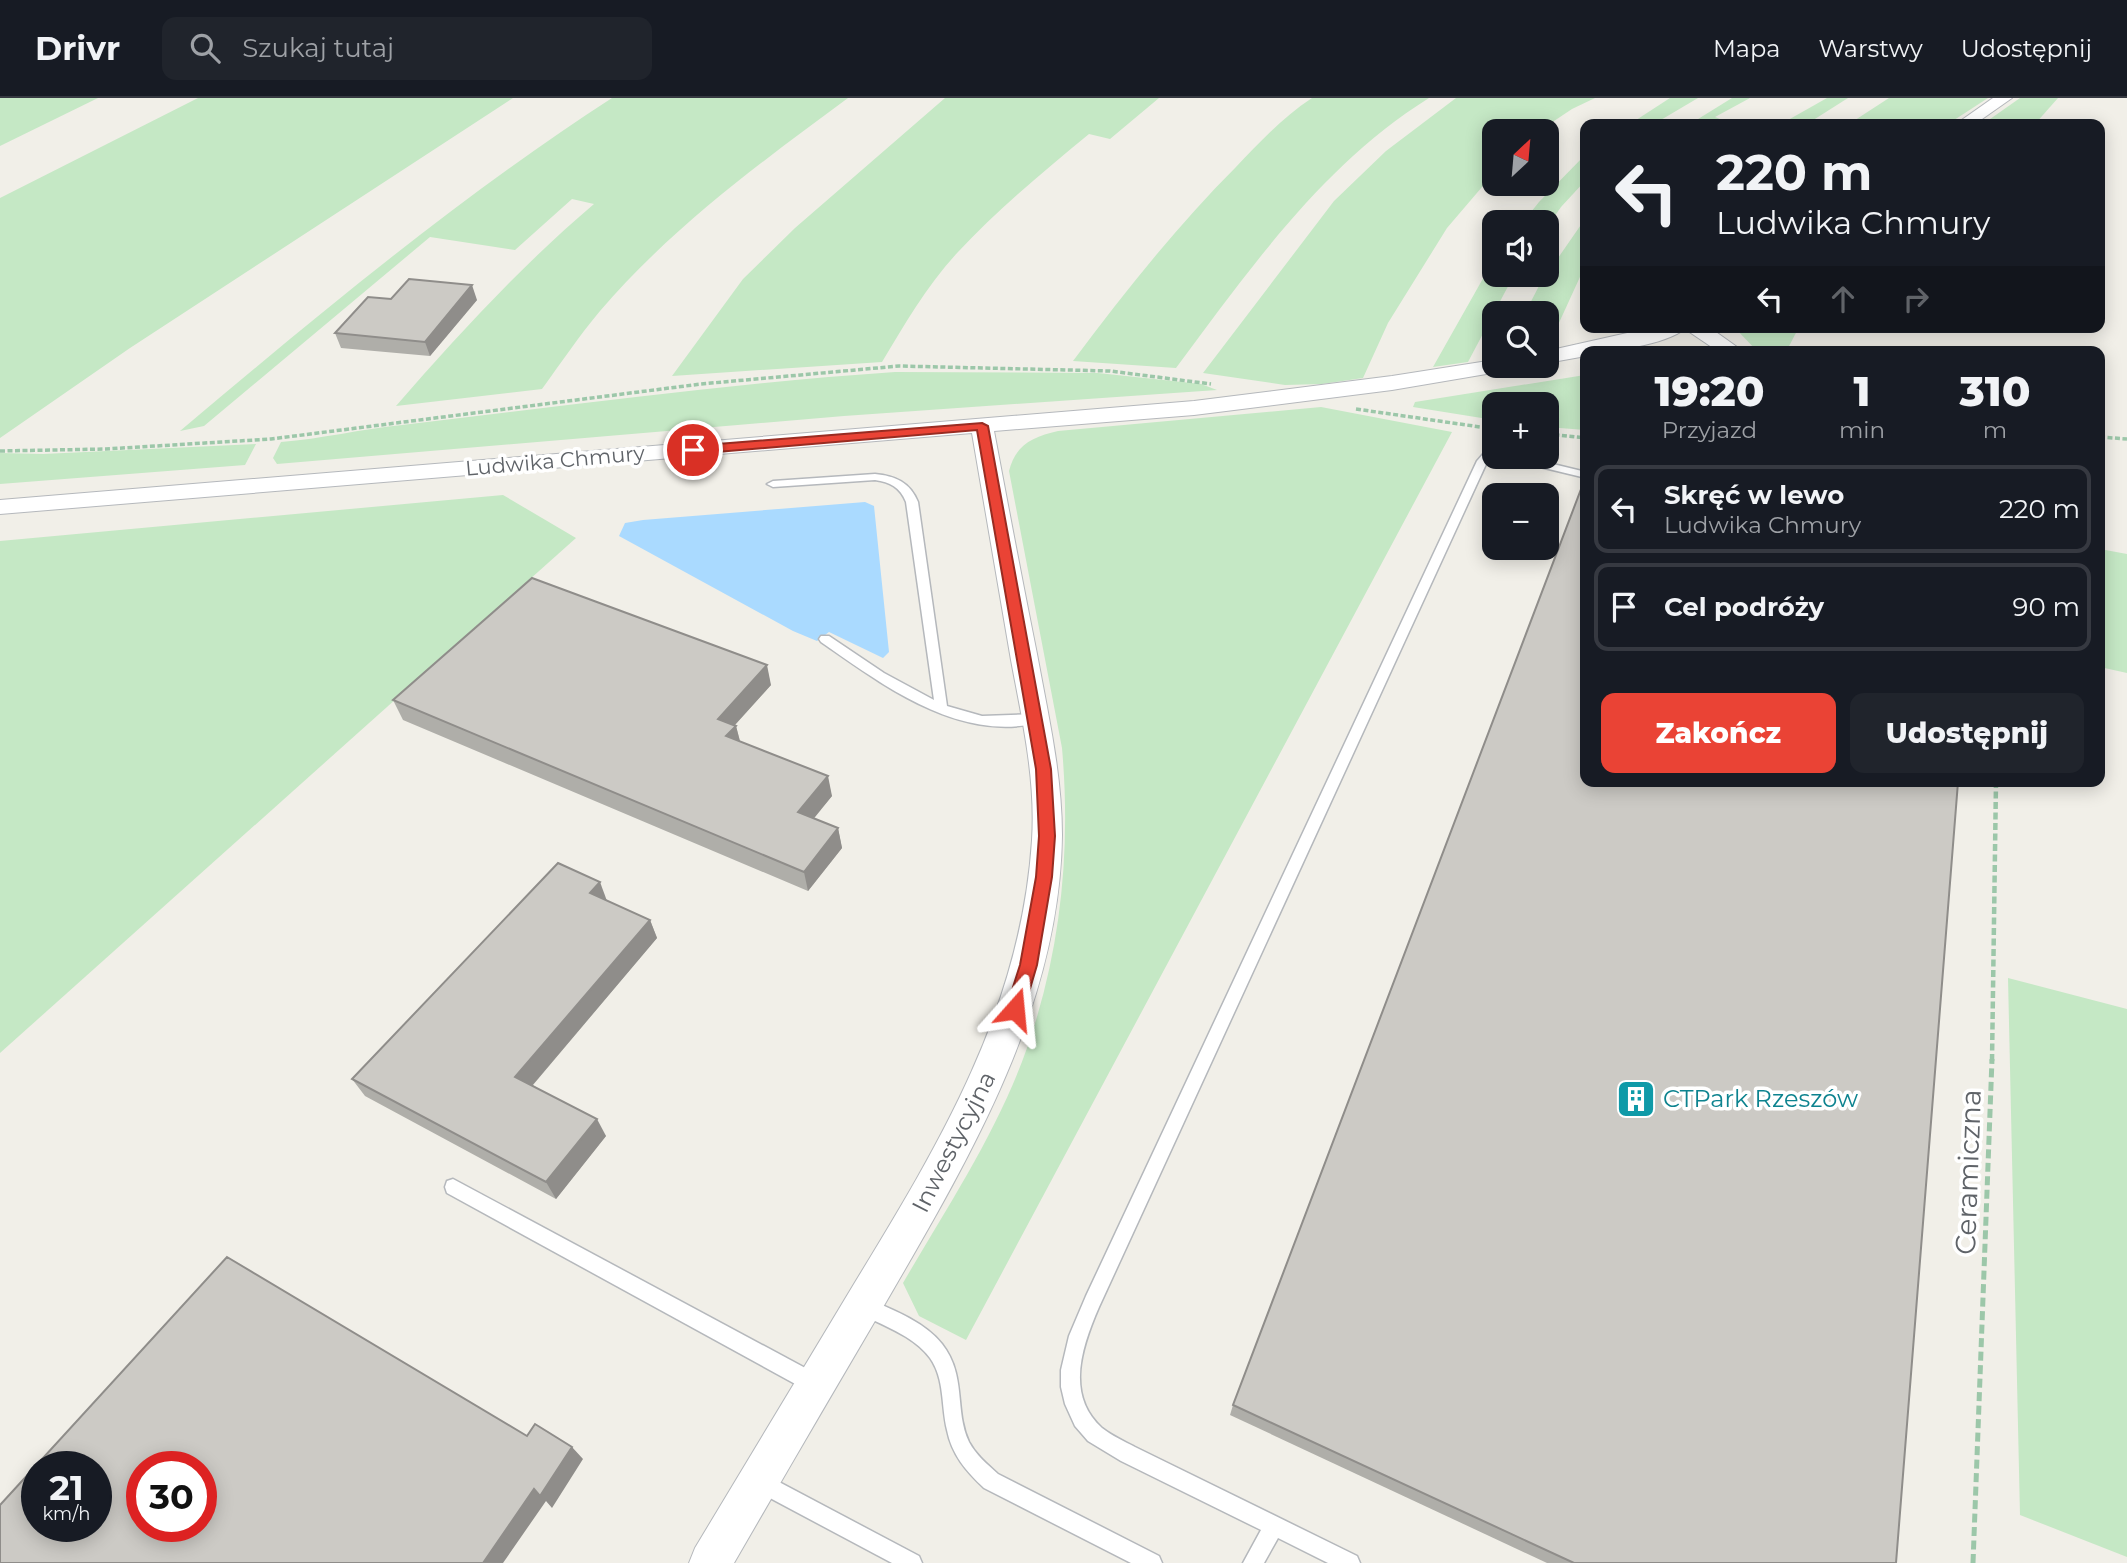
<!DOCTYPE html>
<html lang="pl">
<meta charset="utf-8">
<style>
body{margin:0;font-family:Montserrat,sans-serif;background:#20242c;color:#f1f3f6;height:100vh;display:flex;flex-direction:column;font-size:26px;white-space:nowrap}
*{box-sizing:border-box;margin:0}
p{font-size:23px;color:#9ea1a6}
.icon{flex:none;width:38px;height:38px;fill:none;stroke:currentColor;stroke-width:2;stroke-linecap:round;stroke-linejoin:round}
.map{position:relative;flex:1;overflow:hidden}
.side{position:absolute;left:1580px;top:248px;width:525px;height:441px;display:flex;flex-direction:column;background:#171b24;border-radius:14px;box-shadow:0 4px 18px #0003}
.side>*{flex:none}
.banner{position:absolute;left:1580px;top:21px;width:525px;height:214px;border-radius:14px;box-shadow:0 4px 18px #0003;background:#171b24;color:#f1f3f6;overflow:hidden}
.needle{width:46px;rotate:26deg}
.controls{position:absolute;left:1482px;top:21px;display:grid;gap:14px}
.controls a{display:grid;place-items:center;width:77px;height:77px;border-radius:14px;background:#171b24;box-shadow:0 4px 18px #0003;font-size:35px}
.speed{position:absolute;left:21px;top:1353px;display:flex;gap:14px;font-size:35px;font-weight:700;text-align:center}
.speed>*{display:grid;place-content:center;width:91px;height:91px;border-radius:50%;background:#171b24;box-shadow:0 4px 18px #0003;line-height:1}
.speed small{font-size:18px;font-weight:400}
.speed .limit{border:10px solid #d22;background:#fff;color:#111}
.pin{position:absolute;display:grid;place-items:center;width:60px;height:60px;color:#fff;margin:-30px;border:4px solid #fff;border-radius:50%;box-shadow:0 2px 7px #0007}
.me{position:absolute;width:77px;margin:-38px;rotate:18deg;stroke-linejoin:round;filter:drop-shadow(0 0 5px #0008)}
.turn{display:flex;align-items:center;gap:24px;height:147px;padding:0 21px;font-size:32px}
.turn .icon{width:91px;height:91px;stroke-width:2.5}
.turn b{display:block;font-size:49px;line-height:60px}
.lanes{display:flex;align-items:center;height:66px;padding:0 21px;background:#0003;justify-content:center;gap:35px;direction:ltr}
.lanes .off{opacity:.35}
.eta{display:flex;justify-content:space-evenly;align-items:center;height:119px;text-align:center}
.eta b{font-size:42px;font-weight:800;line-height:49px}
.action{display:flex;gap:14px;margin-top:auto;padding:14px 21px}
.action a{flex:1;height:80px;border-radius:14px;background:#ea4335;color:#fff;font-size:28px;font-weight:800;line-height:80px;text-align:center}
.action a+a{background:#20242c;color:#f1f3f6}
ul{padding:0;list-style:none}
li{display:flex;align-items:center;gap:21px;height:88px;margin:0 14px 10px;padding:0 7px;border:4px solid #363941;border-radius:14px}
li div{flex:1}
li b{display:block;font-size:26px}
li em{font-style:normal}
header{display:flex;align-items:center;gap:42px;box-sizing:border-box;height:98px;padding:0 35px;background:#171b24;border-bottom:2px solid #363941}
header strong{font-size:33px}
nav{display:flex;gap:38px;margin-inline-start:auto;font-size:24px}
.search{width:490px;height:63px;background:#20242c;display:flex;align-items:center;gap:18px;box-sizing:border-box;padding:0 24px;border-radius:14px;color:#9ea1a6;font-size:26px}
.map>svg:first-child{display:block}
.green{fill:#c5e8c5}
.water{fill:#aadaff}
.lines{fill:none;stroke-linecap:round;stroke-linejoin:round}
.lane-casing{stroke:#b5b8bc;stroke-width:3}
.street-casing{stroke:#b5b8bc;stroke-width:2}
.path-far2{stroke:#9cc7a9;stroke-width:3.5;stroke-dasharray:5 2.5;stroke-linecap:butt}
.path-far1{stroke:#9cc7a9;stroke-width:4.5;stroke-dasharray:7 3.5;stroke-linecap:butt}
.path{stroke:#9cc7a9;stroke-width:5;stroke-dasharray:9 4.5;stroke-linecap:butt}
.lane{fill:#fff;fill-rule:evenodd}
.street{fill:#fff;fill-rule:evenodd}
.wall{fill:#afaea9}
.shaded-wall{fill:#8f8d8a}
.building{fill:#cccac5;stroke:#8f8d8a;stroke-width:2;fill-rule:evenodd}
.route{fill:#ea4335;stroke:#982c22;stroke-width:2}
.labels{text-anchor:middle;stroke-width:7;stroke-linejoin:round;paint-order:stroke}
.far-street-label{font-size:21px;fill:#5f6368;stroke:#fff}
.culture-label{font-size:24px;fill:#0d838f;stroke:#fff;text-anchor:start}
.street-label{font-size:24px;fill:#5f6368;stroke:#fff}
.near-street-label{font-size:28px;fill:#5f6368;stroke:#fff}
</style>
<header>
<strong>Drivr</strong>
<div class="search"><svg class="icon" aria-label="search" viewBox="0 0 24 24"><circle cx="10" cy="10" r="6"/><path d="M15 15l6 6"/></svg>Szukaj tutaj</div>
<nav><a>Mapa</a><a>Warstwy</a><a>Udostępnij</a></nav>
</header>
<div class="map">
<svg width="2127" height="1465" viewBox="0 0 2127 1465">
<rect width="100%" height="100%" fill="#f1efe8"/>
<g class="green">
<polygon points="0,0 98,0 0,48"/>
<polygon points="198,0 513,0 130,250 0,340 0,100"/>
<path d="M612,0H848C760,65 671,130 600,213C579,238 561,265 542,291L396,308C458,237 522,167 594,106L572,101L515,152L430,139L204,328L180,333C319,216 459,99 612,0Z"/>
<path d="M945,0H1159L1110,41L1089,36C1043,74 998,111 958,154C927,187 905,226 882,264L672,278L743,181L795,130Z"/>
<path d="M1312,0H1429C1323,66 1249,172 1176,270L1073,263C1124,195 1176,129 1236,69C1260,44 1283,19 1312,0Z"/>
<polygon points="1456,0 1595,0 1572,11 1539,33 1494,33 1494,75 1447,130 1388,225 1363,280 1322,286 1285,287 1203,275 1334,103 1386,53"/>
<polygon points="1670,0 1698,0 1654,26 1630,26"/>
<polygon points="1732,0 1750,0 1715,19 1728,24 1690,26"/>
<polygon points="1827,0 1848,0 1807,26 1781,26"/>
<polygon points="1889,0 1988,0 1948,26 1849,26"/>
<polygon points="2020,0 2058,0 2035,26 1983,26"/>
<polygon points="1585,57 1585,83 1561,109 1547,129 1547,124 1523,124 1539,104"/>
<polygon points="1585,121 1585,168 1547,251 1547,215 1525,215 1540,186"/>
<polygon points="1494,161 1494,177 1514,177 1468,264 1433,269"/>
<polygon points="1734,229 1799,229 1786,254 1758,254"/>
<path d="M895,274L1098,275L1201,286L1217,292L844,318L277,366L273,360L281,344C321,341 361,331 402,327C566,308 730,285 895,274Z"/>
<polygon points="1585,277 1585,332 1547,329 1547,306 1494,306 1494,322 1413,309 1415,304"/>
<path d="M1321,309L1452,334L966,1242L919,1218L903,1185C947,1109 998,1033 1027,950C1061,852 1071,753 1062,650L1009,373C1016,346 1033,339 1058,333Z"/>
<polygon points="256,346 245,367 0,386 0,355 43,356"/>
<polygon points="503,397 576,440 0,955 0,443"/>
<polygon points="2100,451 2127,456 2127,575 2100,569"/>
<polygon points="2008,880 2127,911 2127,1459 2020,1417"/>
</g>
<polygon class="water" points="865,404 874,408 889,554 883,560 829,534 817,543 793,533 619,438 625,425 643,422"/>
<g class="lines">
<g class="lane-casing">
<g id="lane">
<path d="M1494,353L1496,359L1487,364L1099,1209C1082,1248 1065,1297 1102,1330C1112,1338 1124,1343 1135,1349L1357,1458L1360,1465H1328L1278,1440L1264,1465H1243L1261,1432L1121,1363L1088,1343L1075,1328L1065,1306L1061,1289V1272L1069,1238L1086,1198L1477,363L1484,355Z"/>
<polygon points="1506,359 1524,359 1586,374 1586,380 1507,361"/>
<path d="M875,376C895,378 910,384 918,404L947,608L982,618L1036,616L1041,618L1043,621L1041,624C960,646 883,587 821,544L819,541L821,538H829L884,575L934,602L906,404C900,389 890,384 875,382L773,389L767,386L773,383Z"/>
<polygon points="453,1081 822,1279 824,1286 822,1293 815,1295 808,1293 447,1095 445,1089 447,1083"/>
<path d="M863,1199C889,1210 924,1223 942,1246C967,1278 954,1312 969,1344C976,1357 987,1366 998,1376L1159,1458L1162,1465H1131L984,1390C966,1373 952,1357 947,1332C941,1308 945,1281 930,1260C913,1237 881,1227 857,1214L854,1208L857,1202Z"/>
<polygon points="760,1374 919,1458 922,1465 892,1465 753,1391 750,1384 753,1377"/>
</g>
</g>
<g class="street-casing">
<g id="street">
<polygon points="1993,0 2012,0 1975,26 1956,26"/>
<path d="M1654,229H1709L1744,254H1719L1685,231C1664,247 1612,254 1586,254V258L1547,265V253Z"/>
<path d="M1494,262V268H1507L1504,273L1392,292L1194,317L994,333C1008,407 1022,482 1037,556C1048,616 1062,676 1062,737C1060,911 966,1066 882,1211C832,1296 783,1380 734,1465H689L695,1450C748,1362 801,1274 854,1186C940,1045 1021,911 1032,742C1036,681 1022,621 1011,562C998,486 985,411 972,335L0,416V402L1194,303L1392,278Z"/>
</g>
</g>
<g class="path-far2">
<polyline points="1356,311 1494,331"/>
<polyline points="1547,336 1586,340"/>
<polyline points="2100,339 2127,341"/>
<polyline points="0,353 106,351 271,341 701,286 899,268 1110,273 1211,286"/>
</g>
<polyline class="path-far1" points="1992,963 1996,684"/>
<polyline class="path" points="1973,1465 1992,961"/>
<use href="#lane" class="lane"/>
<use href="#street" class="street"/>
</g>
<g class="wall">
<polygon points="391,201 477,202 430,258 341,250 335,235"/>
<polygon points="771,587 735,627 736,628 740,644 832,698 813,720 838,730 842,750 808,793 403,622 393,602"/>
<polygon points="650,822 657,840 533,987 606,1038 556,1101 365,998 352,981"/>
<polygon points="1233,1307 1896,1465 1547,1465 1230,1317"/>
</g>
<g class="shaded-wall">
<polygon points="472,187 477,202 430,258 425,244"/>
<polygon points="767,567 771,587 723,640 718,621"/>
<polygon points="736,628 741,647 726,638"/>
<polygon points="828,678 832,698 803,734 798,714"/>
<polygon points="838,730 842,750 808,793 804,774"/>
<polygon points="600,784 607,803 590,795"/>
<polygon points="650,822 657,840 525,996 515,979"/>
<polygon points="597,1021 606,1038 556,1101 546,1084"/>
<polygon points="572,1349 583,1361 552,1410 546,1403 503,1465 483,1465 534,1391"/>
</g>
<g class="building">
<polygon points="409,181 472,187 425,244 335,235 368,199 391,201"/>
<polygon points="1586,378 1586,684 1958,684 1896,1465 1574,1465 1233,1307"/>
<polygon points="532,480 767,567 718,621 736,628 726,638 828,678 798,714 838,730 804,774 393,602"/>
<polygon points="558,765 600,784 590,795 650,822 515,979 597,1021 546,1084 352,981"/>
<path d="M227,1159L527,1338L535,1326L572,1349L540,1398L534,1391L483,1465H0V1407ZM37,1368H96V1428H37ZM142,1368H201V1428H142Z"/>
</g>
<polygon class="route" points="982,325 988,328 1051,671 1055,738 1052,779 1037,867 1024,911 1021,916 1015,918 1009,916 1006,911 1020,867 1036,779 1039,738 1036,671 977,332 693,356 687,352 693,348"/>
<defs>
<g id="building-square" transform="scale(2.0125)"><rect x="-9" y="-9" width="18" height="18" rx="4" fill="#0f9aa8" stroke="#fff"/><path d="M-4-6H4V6H1V3H-1V6H-4ZM-2.5-4.3h1.7v1.8h-1.7ZM.8-4.3h1.7v1.8H.8ZM-2.5-1h1.7V.8h-1.7ZM.8-1h1.7V.8H.8Z" fill="#fff"/></g>
</defs>
<g fill-rule="evenodd">
<use href="#building-square" x="1636" y="1001"/>
</g>
<g class="labels">
<g class="far-street-label">
<text transform="translate(555 363) rotate(-5)" y="7">Ludwika Chmury</text>
</g>
<g class="culture-label">
<text x="1663" y="1009">CTPark Rzeszów</text>
</g>
<g class="street-label">
<text transform="translate(954 1044) rotate(-63)" y="8">Inwestycyjna</text>
</g>
<g class="near-street-label">
<text transform="translate(1968 1074) rotate(-88)" y="10">Ceramiczna</text>
</g>
</g>
</svg>
<div class="controls">
<a><svg class="needle" viewBox="-14 -14 28 28"><path d="M0-13l5 13h-10z" fill="#e53935"/><path d="M0 13l5-13h-10z" fill="#9ea1a6"/></svg></a>
<a><svg class="icon" aria-label="sound" viewBox="0 0 24 24"><path d="M4 9h4l5-4v14l-5-4H4zM17 9q2 3 0 6"/></svg></a>
<a><svg class="icon" aria-label="search" viewBox="0 0 24 24"><circle cx="10" cy="10" r="6"/><path d="M15 15l6 6"/></svg></a>
<a>+</a>
<a>−</a>
</div>
<div class="speed"><div>21<small>km/h</small></div><div class="limit">30</div></div>
<div class="pin" style="left:693px;top:352px;background:#d93025"><svg class="icon" aria-label="arrive" viewBox="0 0 24 24"><path d="M6 21V4h12l-3 4 3 4H6"/></svg></div>
<svg class="me" style="left:1015px;top:911px" viewBox="-20 -20 40 40"><path d="M0-17L14 15 0 8-14 15z" fill="#ea4335" stroke="#fff" stroke-width="4"/></svg>
<div class="banner">
<div class="turn"><svg class="icon" aria-label="left" viewBox="0 0 24 24"><path d="M17 20v-9H6M10 6l-5 5 5 5"/></svg><div><b>220 m</b>Ludwika Chmury</div></div>
<div class="lanes"><svg class="icon" aria-label="left" viewBox="0 0 24 24"><path d="M17 20v-9H6M10 6l-5 5 5 5"/></svg><svg class="icon off" aria-label="ahead" viewBox="0 0 24 24"><path d="M12 20V5M6 11l6-6 6 6"/></svg><svg class="icon off" aria-label="right" viewBox="0 0 24 24"><path d="M7 20v-9h11M14 6l5 5-5 5"/></svg></div>
</div>
<section class="side">
<div class="eta">
<div><b>19:20</b><p>Przyjazd</p></div>
<div><b>1</b><p>min</p></div>
<div><b>310</b><p>m</p></div>
</div>
<ul>
<li><svg class="icon" aria-label="left" viewBox="0 0 24 24"><path d="M17 20v-9H6M10 6l-5 5 5 5"/></svg><div><b>Skręć w lewo</b><p>Ludwika Chmury</p></div><em>220 m</em></li>
<li><svg class="icon" aria-label="arrive" viewBox="0 0 24 24"><path d="M6 21V4h12l-3 4 3 4H6"/></svg><div><b>Cel podróży</b></div><em>90 m</em></li>
</ul>
<div class="action"><a>Zakończ</a><a>Udostępnij</a></div>
</section>
</div>
